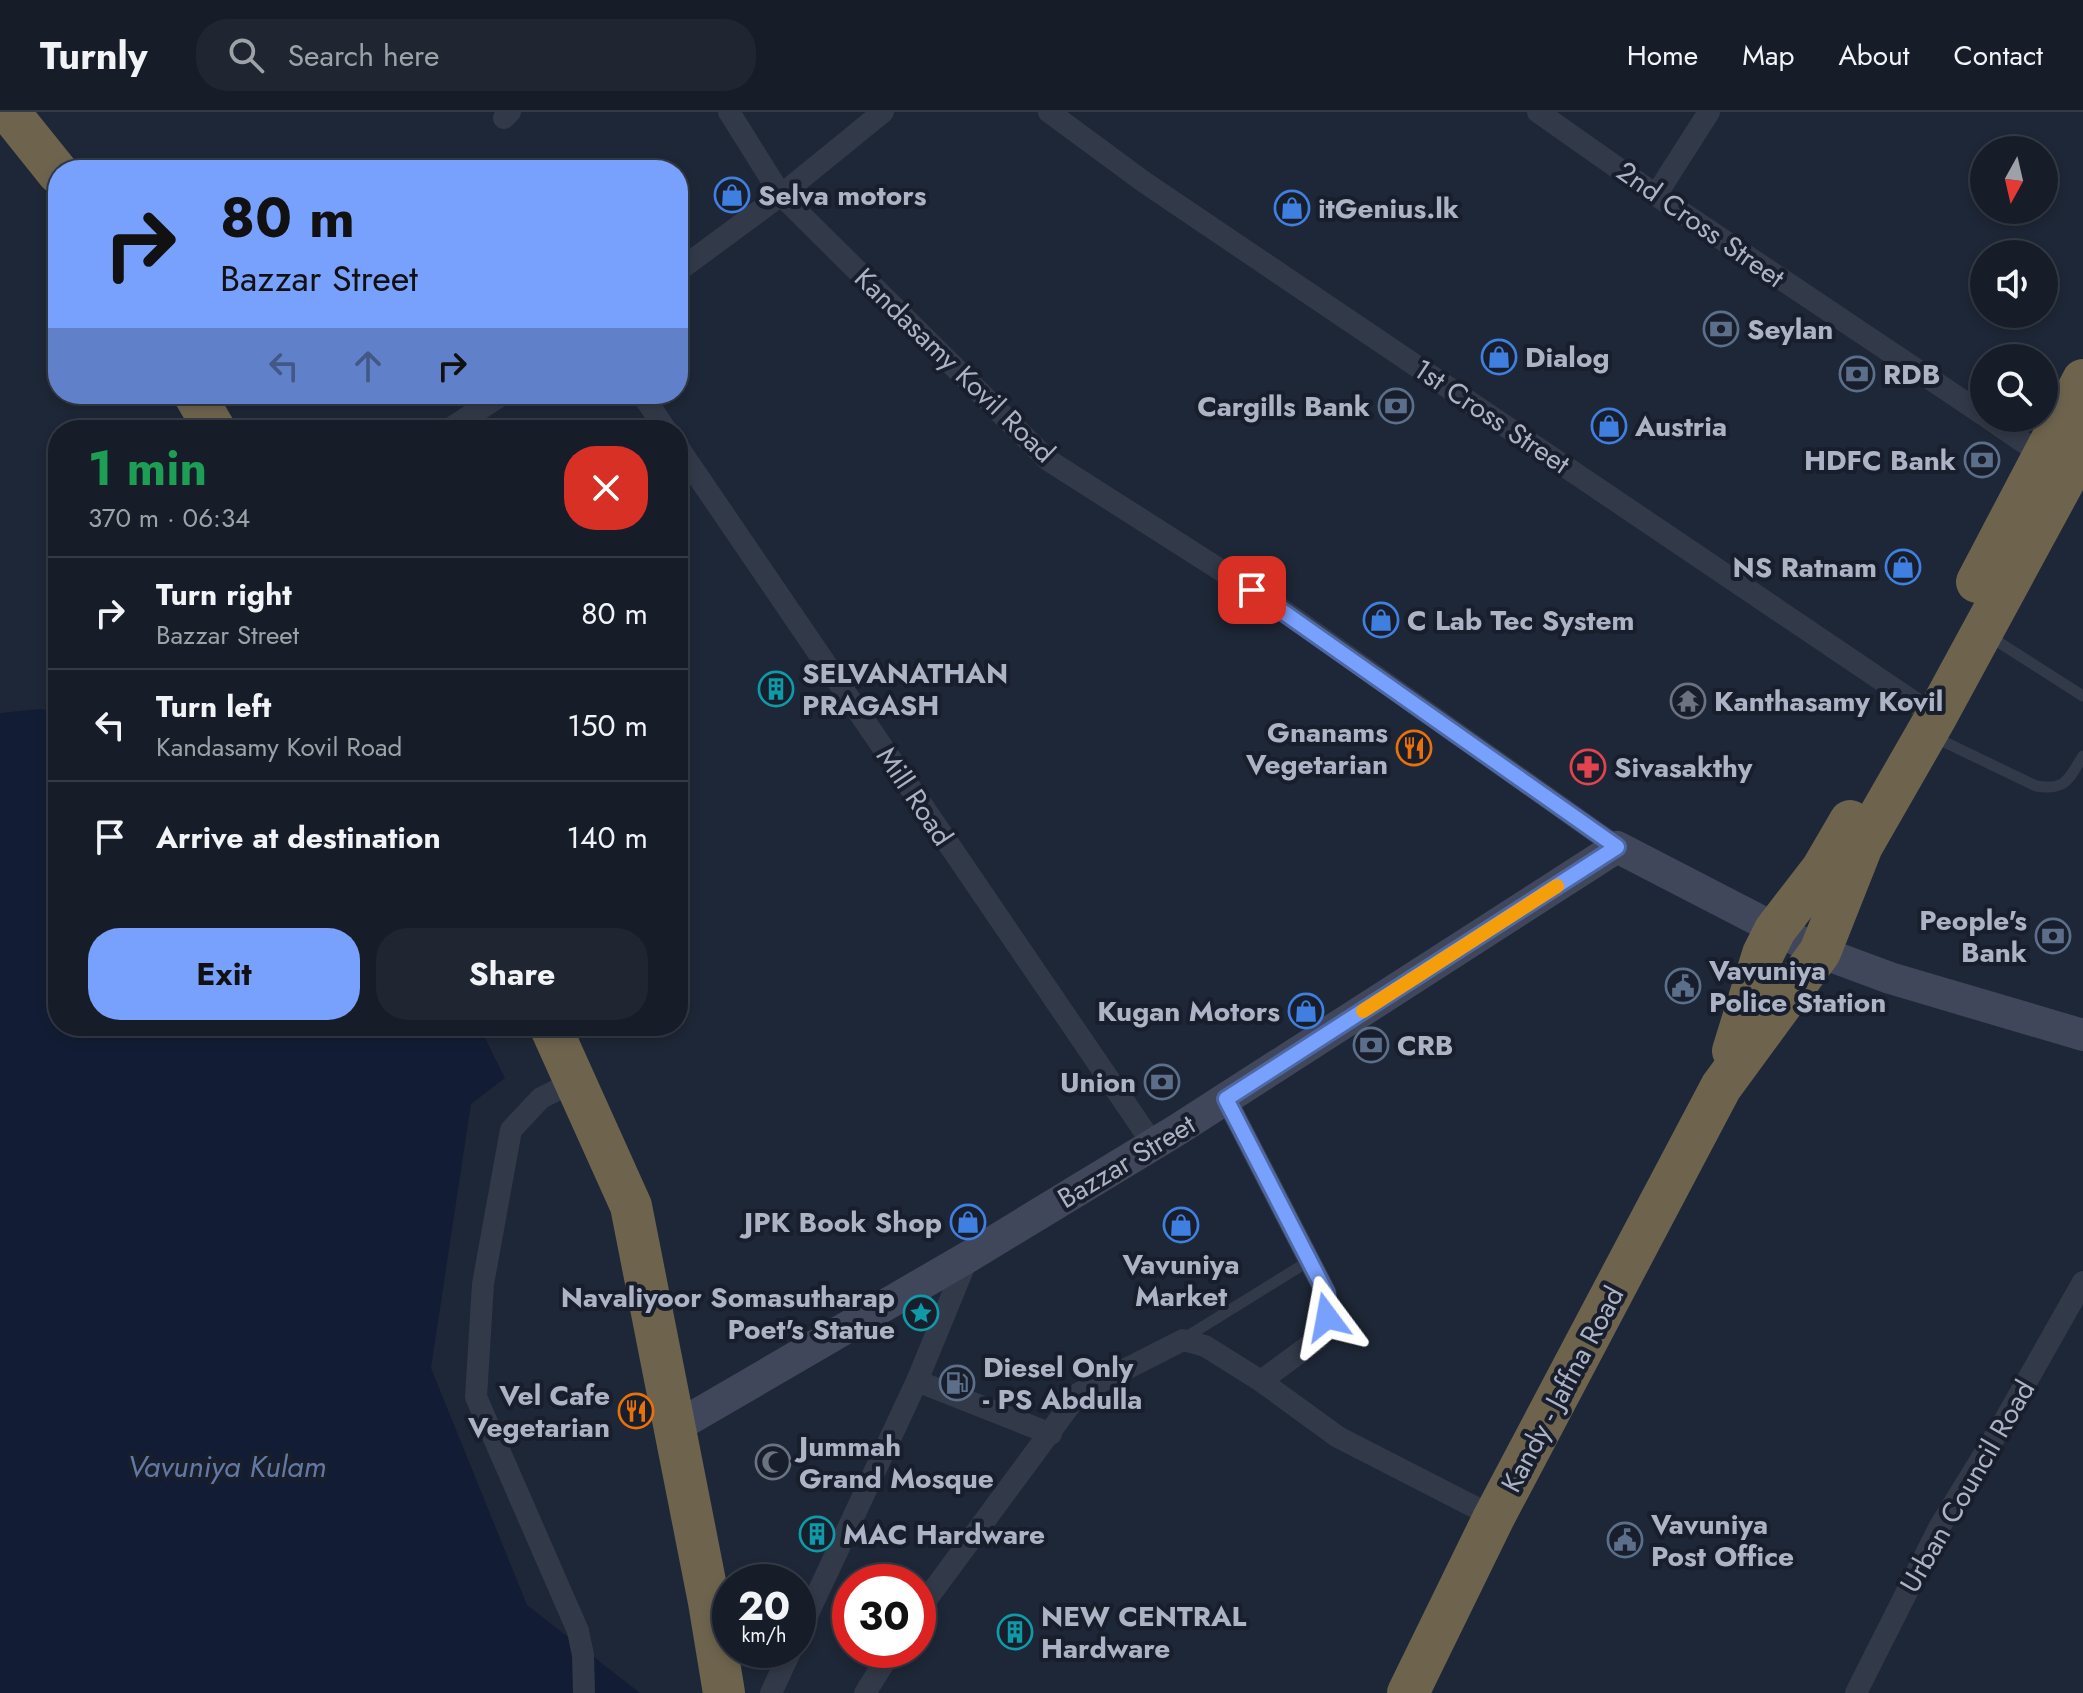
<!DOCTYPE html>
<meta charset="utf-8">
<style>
body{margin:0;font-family:Jost,sans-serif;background:#1f2631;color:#f1f3f6;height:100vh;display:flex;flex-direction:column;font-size:30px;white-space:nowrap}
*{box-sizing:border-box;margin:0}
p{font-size:26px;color:#9ea2a8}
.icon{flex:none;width:44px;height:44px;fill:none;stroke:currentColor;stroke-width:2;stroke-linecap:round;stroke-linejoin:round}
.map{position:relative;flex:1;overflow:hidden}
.panel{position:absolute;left:48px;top:308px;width:640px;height:616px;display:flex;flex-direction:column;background:#161d29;border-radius:32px;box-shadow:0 4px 12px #0003,0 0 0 2px #353b46}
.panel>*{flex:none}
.banner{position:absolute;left:48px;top:48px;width:640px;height:244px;border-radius:32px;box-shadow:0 4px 12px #0003,0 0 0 2px #353b46;background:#78a0fd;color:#111;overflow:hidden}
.needle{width:52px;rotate:188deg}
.controls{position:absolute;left:1970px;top:24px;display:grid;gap:16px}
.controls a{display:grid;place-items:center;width:88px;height:88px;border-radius:50%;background:#161d29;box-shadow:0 4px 12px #0003,0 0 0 2px #353b46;font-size:40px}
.speed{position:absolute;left:712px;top:1452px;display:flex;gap:16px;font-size:40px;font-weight:700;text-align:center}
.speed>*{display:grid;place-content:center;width:104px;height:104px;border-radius:50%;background:#161d29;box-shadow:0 4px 12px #0003,0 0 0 2px #353b46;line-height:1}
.speed small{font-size:20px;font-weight:400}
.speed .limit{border:12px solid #d22;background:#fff;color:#111}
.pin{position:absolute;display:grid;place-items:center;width:68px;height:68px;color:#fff;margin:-34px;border-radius:16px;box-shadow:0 4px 12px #0006}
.me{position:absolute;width:88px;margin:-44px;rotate:347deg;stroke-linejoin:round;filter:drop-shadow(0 0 6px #0008)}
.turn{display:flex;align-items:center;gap:28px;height:168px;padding:0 40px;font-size:36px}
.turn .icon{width:104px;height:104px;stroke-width:2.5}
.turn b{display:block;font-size:56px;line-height:68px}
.lanes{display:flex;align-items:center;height:76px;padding:0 40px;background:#0003;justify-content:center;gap:40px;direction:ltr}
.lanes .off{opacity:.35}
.round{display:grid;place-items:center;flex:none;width:84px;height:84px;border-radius:32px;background:#1f2631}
.head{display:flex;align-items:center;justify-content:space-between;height:136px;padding:0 40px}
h1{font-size:48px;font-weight:700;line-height:60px;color:#1e9e55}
.action{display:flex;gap:16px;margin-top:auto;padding:16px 40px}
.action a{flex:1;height:92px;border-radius:32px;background:#78a0fd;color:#111;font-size:32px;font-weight:700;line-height:92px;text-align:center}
.action a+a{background:#1f2631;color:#f1f3f6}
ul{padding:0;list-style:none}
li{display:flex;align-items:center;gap:24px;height:112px;padding:0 40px;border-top:2px solid #353b46}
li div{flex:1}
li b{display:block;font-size:30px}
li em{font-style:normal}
header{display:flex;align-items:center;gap:48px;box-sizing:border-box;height:112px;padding:0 40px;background:#161d29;border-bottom:2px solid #353b46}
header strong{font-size:38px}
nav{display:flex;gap:44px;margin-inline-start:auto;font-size:28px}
.search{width:560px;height:72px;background:#1f2631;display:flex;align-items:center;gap:20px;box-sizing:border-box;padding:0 28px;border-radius:32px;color:#9ea2a8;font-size:30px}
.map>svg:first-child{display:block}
.water{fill:#121d35}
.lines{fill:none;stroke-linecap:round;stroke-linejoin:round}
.lane{stroke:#323948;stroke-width:11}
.street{stroke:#323948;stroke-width:22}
.secondary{stroke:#40475b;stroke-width:32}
.highway{stroke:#6e644e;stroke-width:42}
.route-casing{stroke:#4e68a4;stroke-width:20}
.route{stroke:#78a0fd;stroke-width:14}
.slow{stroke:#f59e0b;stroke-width:14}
.labels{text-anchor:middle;stroke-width:8;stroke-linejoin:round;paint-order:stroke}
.poi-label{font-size:28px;font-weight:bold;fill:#acb3c5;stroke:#181e2c;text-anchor:start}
.street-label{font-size:28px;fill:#acb3c5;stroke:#181e2c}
.water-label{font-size:30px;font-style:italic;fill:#6279a6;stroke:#181e2c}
</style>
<header>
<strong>Turnly</strong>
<div class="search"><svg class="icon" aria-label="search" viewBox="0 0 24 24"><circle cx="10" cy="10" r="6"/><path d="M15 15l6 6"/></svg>Search here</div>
<nav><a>Home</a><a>Map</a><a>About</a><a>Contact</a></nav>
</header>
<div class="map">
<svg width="2083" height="1581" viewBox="0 0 2083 1581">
<rect width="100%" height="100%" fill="#1e2737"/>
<polygon class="water" points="40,597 58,601 58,914 479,914 505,966 471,992 431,1256 527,1493 640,1581 0,1581 0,601"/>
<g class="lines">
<g class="lane">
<polyline points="1989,524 2083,584"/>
<path d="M1932,624L2036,674C2067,679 2068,667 2083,644"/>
<polyline points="1183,1227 1309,1149"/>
</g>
<g class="street">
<polyline points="729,0 781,83 1048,348 1277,494 1617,735"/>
<polyline points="1049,0 1144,70 1936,605"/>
<polyline points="1538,0 1656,83 1984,303"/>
<polyline points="504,6 510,0"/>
<polyline points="1656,83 1709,0"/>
<polyline points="678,159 781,83 883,0"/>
<polyline points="642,282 666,318"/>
<polyline points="1988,306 2048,347"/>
<polyline points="448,318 503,282"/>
<polyline points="678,335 1153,1032"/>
<polyline points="577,968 541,986 511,1018 483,1172 476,1285 578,1519 583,1543 584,1581"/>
<polyline points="1226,987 1326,1181 1327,1205 1318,1227 1261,1269"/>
<polyline points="917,1269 1051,1322"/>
<polyline points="918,1499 1079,1281 1183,1228 1205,1234 1261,1269 1338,1325 1494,1405"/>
<polyline points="798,1523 917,1269 968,1145"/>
<polyline points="771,1581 791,1538"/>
<polyline points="865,1581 892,1538"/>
<polyline points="1856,1581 1940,1414 2002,1313 2083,1170"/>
</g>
<polyline class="secondary" points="674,1316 968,1145 1177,1018 1617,735 1820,840 1890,866 2083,923"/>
<g class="highway">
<polyline points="9,0 58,61"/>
<polyline points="194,282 215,318"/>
<polyline points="1977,470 2083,268"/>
<polyline points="550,914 631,1094 709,1490 724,1581"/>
<polyline points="1733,939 1763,842 1775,818 1822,757 1850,709"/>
<polyline points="1408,1581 1494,1405 1721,975 1820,840 1862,734 1936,605 2083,334"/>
</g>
</g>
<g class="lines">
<g class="route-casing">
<polyline id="route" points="1252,478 1617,735 1226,987 1326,1181 1327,1205"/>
</g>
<use href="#route" class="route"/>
<polyline class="slow" points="1363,899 1557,774"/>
</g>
<defs>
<g id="shop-ring" transform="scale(1.8)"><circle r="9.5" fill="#181e2c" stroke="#3f7fe0" stroke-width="1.5"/><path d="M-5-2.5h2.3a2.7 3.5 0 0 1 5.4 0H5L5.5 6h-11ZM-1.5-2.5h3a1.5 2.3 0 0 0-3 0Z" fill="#3f7fe0"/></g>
<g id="bank-ring" transform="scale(1.8)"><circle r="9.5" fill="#181e2c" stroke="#5c6f8a" stroke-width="1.5"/><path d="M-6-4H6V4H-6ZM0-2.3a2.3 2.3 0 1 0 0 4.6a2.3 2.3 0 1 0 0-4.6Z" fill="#5c6f8a"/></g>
<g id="building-ring" transform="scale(1.8)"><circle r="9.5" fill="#181e2c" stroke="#0f9aa8" stroke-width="1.5"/><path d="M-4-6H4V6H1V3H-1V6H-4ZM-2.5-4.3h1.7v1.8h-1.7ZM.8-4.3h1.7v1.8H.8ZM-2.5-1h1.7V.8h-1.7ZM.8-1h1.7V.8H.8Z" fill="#0f9aa8"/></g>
<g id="temple-ring" transform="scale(1.8)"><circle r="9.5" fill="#181e2c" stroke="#6b7280" stroke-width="1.5"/><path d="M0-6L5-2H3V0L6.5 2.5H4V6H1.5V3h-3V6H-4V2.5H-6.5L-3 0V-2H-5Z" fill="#6b7280"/></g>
<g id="restaurant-ring" transform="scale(1.8)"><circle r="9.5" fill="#181e2c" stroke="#e8710a" stroke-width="1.5"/><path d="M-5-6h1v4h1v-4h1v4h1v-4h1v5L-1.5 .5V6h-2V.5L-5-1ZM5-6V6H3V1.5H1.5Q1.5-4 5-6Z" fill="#e8710a"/></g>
<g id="pharmacy-ring" transform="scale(1.8)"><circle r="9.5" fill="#181e2c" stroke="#e0444e" stroke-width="1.5"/><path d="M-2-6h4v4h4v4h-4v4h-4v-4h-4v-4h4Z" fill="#e0444e"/></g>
<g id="civic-ring" transform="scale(1.8)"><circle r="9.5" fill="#181e2c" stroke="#5c6f8a" stroke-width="1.5"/><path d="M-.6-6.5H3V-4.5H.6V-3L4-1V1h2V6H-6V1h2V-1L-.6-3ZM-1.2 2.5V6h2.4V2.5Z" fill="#5c6f8a"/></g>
<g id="sight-ring" transform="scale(1.8)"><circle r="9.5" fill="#181e2c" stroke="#0f9aa8" stroke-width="1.5"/><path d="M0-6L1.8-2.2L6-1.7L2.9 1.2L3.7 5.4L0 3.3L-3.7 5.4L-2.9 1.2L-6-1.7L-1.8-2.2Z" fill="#0f9aa8"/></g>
<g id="fuel-ring" transform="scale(1.8)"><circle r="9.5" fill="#181e2c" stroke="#5c6f8a" stroke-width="1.5"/><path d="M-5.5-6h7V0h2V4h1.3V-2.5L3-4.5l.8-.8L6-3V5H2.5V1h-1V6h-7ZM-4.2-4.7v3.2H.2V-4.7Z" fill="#5c6f8a"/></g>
<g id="mosque-ring" transform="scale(1.8)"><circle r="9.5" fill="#181e2c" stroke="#6b7280" stroke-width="1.5"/><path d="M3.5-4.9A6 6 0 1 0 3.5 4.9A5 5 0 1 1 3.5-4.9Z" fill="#6b7280"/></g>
</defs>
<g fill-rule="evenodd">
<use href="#shop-ring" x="732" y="83"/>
<use href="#shop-ring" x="1292" y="96"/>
<use href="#bank-ring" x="1721" y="217"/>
<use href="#shop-ring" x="1499" y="245"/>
<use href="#bank-ring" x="1857" y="262"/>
<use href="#bank-ring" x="1396" y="294"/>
<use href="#shop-ring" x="1609" y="314"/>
<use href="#bank-ring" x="1982" y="348"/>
<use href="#shop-ring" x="1903" y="455"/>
<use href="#shop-ring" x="1381" y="508"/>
<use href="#building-ring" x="776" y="577"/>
<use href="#temple-ring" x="1688" y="589"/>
<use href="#restaurant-ring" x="1414" y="636"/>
<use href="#pharmacy-ring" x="1588" y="655"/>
<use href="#bank-ring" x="2053" y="824"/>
<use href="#civic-ring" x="1683" y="874"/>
<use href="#shop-ring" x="1306" y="899"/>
<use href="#bank-ring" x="1371" y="933"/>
<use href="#bank-ring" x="1162" y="970"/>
<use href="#shop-ring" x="968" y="1110"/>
<use href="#shop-ring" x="1181" y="1113"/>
<use href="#sight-ring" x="921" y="1201"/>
<use href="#fuel-ring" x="957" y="1271"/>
<use href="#restaurant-ring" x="636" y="1299"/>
<use href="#mosque-ring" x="773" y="1350"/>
<use href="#building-ring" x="817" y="1422"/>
<use href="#civic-ring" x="1625" y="1428"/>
<use href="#building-ring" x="1015" y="1520"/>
</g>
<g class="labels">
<g class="poi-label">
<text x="758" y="93">Selva motors</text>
<text x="1318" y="106">itGenius.lk</text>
<text x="1747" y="227">Seylan</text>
<text x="1525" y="255">Dialog</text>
<text x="1883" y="272">RDB</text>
<text x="1370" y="304" text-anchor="end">Cargills Bank</text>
<text x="1635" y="324">Austria</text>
<text x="1956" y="358" text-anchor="end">HDFC Bank</text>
<text x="1877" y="465" text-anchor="end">NS Ratnam</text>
<text x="1407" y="518">C Lab Tec System</text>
<text x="802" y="571">SELVANATHAN<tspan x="802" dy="32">PRAGASH</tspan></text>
<text x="1714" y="599">Kanthasamy Kovil</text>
<text x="1388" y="630" text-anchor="end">Gnanams<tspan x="1388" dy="32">Vegetarian</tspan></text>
<text x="1614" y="665">Sivasakthy</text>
<text x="2027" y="818" text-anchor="end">People's<tspan x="2027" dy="32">Bank</tspan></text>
<text x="1709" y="868">Vavuniya<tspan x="1709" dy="32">Police Station</tspan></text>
<text x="1280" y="909" text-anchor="end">Kugan Motors</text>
<text x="1397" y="943">CRB</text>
<text x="1136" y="980" text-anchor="end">Union</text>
<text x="942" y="1120" text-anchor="end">JPK Book Shop</text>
<text x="1181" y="1162" text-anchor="middle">Vavuniya<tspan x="1181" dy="32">Market</tspan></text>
<text x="895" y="1195" text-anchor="end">Navaliyoor Somasutharap<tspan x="895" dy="32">Poet's Statue</tspan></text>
<text x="983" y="1265">Diesel Only<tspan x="983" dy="32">- PS Abdulla</tspan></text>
<text x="610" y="1293" text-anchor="end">Vel Cafe<tspan x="610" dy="32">Vegetarian</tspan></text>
<text x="799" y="1344">Jummah<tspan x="799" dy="32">Grand Mosque</tspan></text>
<text x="1651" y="1422">Vavuniya<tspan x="1651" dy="32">Post Office</tspan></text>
<text x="843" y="1432">MAC Hardware</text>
<text x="1041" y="1514">NEW CENTRAL<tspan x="1041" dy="32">Hardware</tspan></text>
</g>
<g class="street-label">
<text transform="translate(1701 112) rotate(35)" y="10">2nd Cross Street</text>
<text transform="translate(955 253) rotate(44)" y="10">Kandasamy Kovil Road</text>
<text transform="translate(1492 304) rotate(34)" y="10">1st Cross Street</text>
<text transform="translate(915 684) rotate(56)" y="10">Mill Road</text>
<text transform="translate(1126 1049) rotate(-31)" y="10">Bazzar Street</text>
<text transform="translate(1562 1277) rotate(-62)" y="10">Kandy - Jaffna Road</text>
<text transform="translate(1967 1374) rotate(-60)" y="10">Urban Council Road</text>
</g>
<g class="water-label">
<text x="227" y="1365">Vavuniya Kulam</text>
</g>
</g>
</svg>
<div class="controls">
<a><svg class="needle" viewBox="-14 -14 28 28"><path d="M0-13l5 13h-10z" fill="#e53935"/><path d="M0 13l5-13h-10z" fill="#9ea2a8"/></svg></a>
<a><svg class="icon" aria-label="sound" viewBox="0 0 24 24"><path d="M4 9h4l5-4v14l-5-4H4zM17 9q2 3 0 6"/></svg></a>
<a><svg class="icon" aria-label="search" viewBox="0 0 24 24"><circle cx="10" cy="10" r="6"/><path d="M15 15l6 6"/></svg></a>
</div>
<div class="speed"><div>20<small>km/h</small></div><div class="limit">30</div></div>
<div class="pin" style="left:1252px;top:478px;background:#d93025"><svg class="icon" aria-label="arrive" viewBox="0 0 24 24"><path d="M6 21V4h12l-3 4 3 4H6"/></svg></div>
<svg class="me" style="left:1327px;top:1205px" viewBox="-20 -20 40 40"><path d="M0-17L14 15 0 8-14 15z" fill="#78a0fd" stroke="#fff" stroke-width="4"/></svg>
<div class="banner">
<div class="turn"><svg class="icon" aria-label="right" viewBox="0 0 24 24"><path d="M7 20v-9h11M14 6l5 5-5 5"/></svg><div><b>80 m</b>Bazzar Street</div></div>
<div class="lanes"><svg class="icon off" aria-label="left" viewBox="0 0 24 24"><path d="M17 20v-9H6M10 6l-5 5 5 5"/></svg><svg class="icon off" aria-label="ahead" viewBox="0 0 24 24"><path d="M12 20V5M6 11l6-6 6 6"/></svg><svg class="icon" aria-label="right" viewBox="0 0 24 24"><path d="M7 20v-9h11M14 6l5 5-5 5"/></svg></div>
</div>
<section class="panel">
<div class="head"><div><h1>1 min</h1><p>370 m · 06:34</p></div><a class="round" style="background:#d93025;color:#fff"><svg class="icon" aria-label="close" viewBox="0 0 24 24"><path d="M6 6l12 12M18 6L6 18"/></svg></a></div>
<ul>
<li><svg class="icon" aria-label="right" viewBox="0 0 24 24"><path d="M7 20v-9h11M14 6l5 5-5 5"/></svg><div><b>Turn right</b><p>Bazzar Street</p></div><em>80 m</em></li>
<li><svg class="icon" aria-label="left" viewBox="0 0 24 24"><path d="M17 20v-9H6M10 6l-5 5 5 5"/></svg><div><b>Turn left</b><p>Kandasamy Kovil Road</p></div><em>150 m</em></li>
<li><svg class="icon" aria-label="arrive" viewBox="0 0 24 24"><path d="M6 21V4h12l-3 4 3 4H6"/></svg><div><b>Arrive at destination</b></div><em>140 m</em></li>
</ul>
<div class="action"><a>Exit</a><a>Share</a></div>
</section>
</div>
